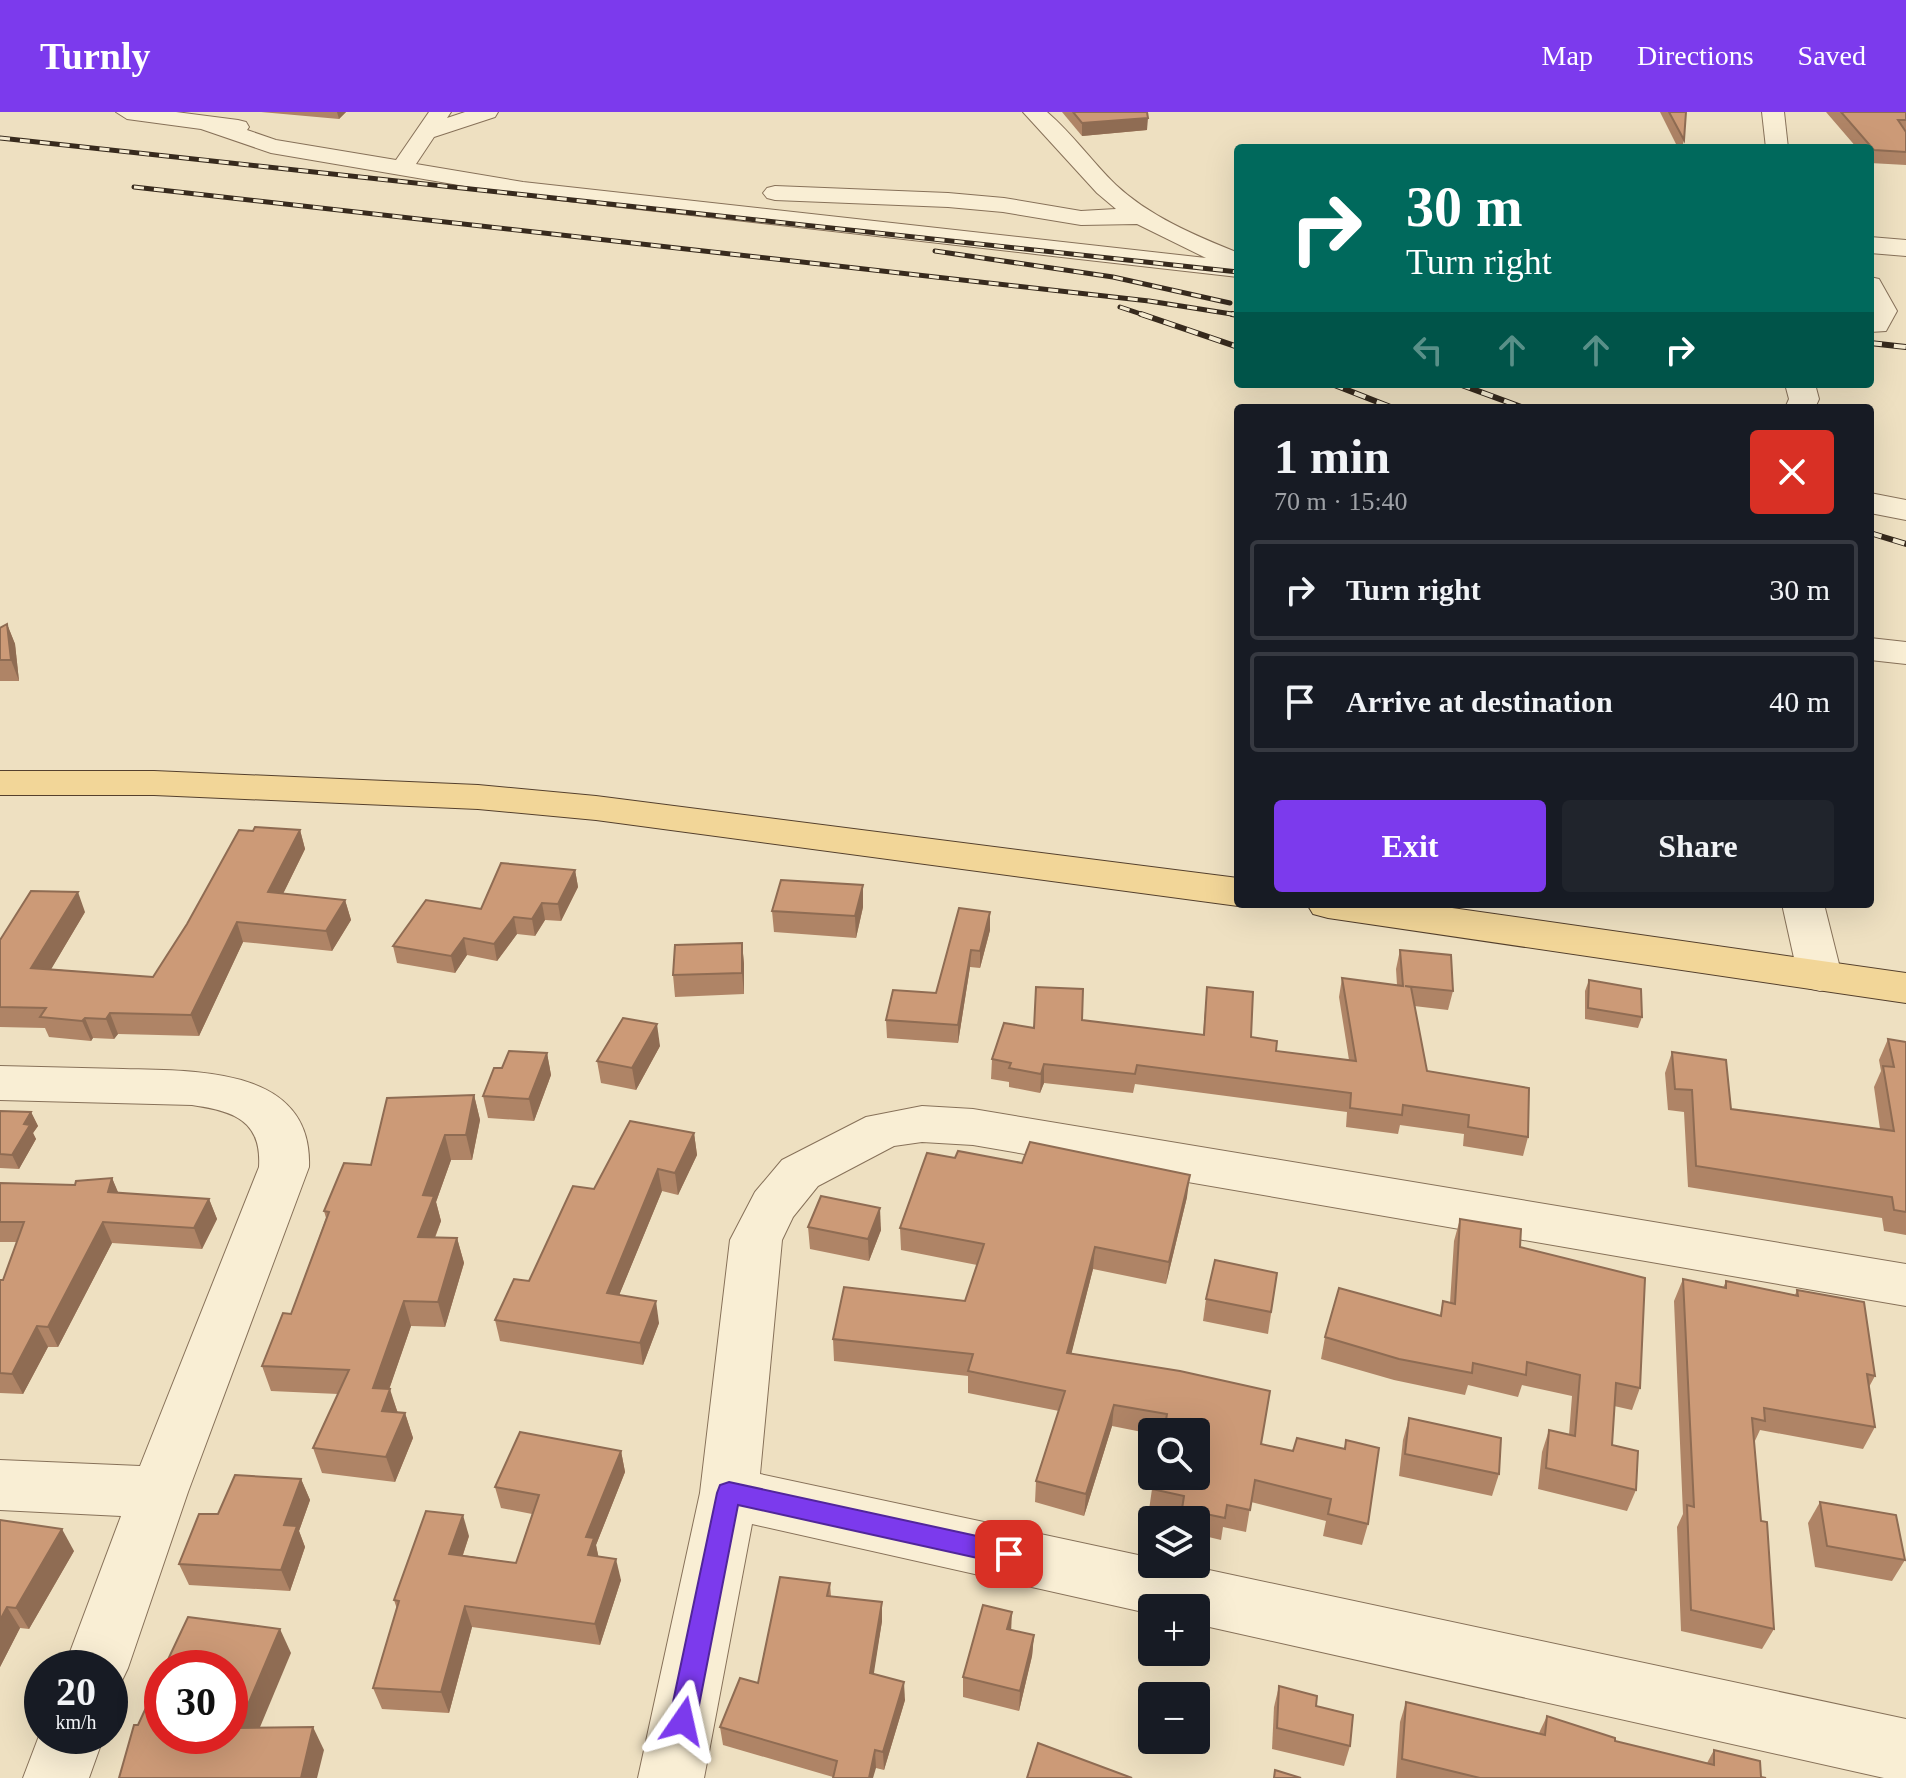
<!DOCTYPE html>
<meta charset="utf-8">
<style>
body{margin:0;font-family:"Times New Roman",serif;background:#20242c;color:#f1f3f6;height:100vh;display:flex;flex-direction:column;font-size:30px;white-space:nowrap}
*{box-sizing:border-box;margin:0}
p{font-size:26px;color:#9ea1a6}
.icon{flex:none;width:44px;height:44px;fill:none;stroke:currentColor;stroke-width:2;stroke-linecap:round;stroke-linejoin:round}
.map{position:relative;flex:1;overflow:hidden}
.details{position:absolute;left:1234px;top:292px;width:640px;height:504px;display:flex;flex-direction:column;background:#171b24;border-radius:8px;box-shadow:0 8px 32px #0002}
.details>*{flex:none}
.hud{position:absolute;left:1234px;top:32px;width:640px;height:244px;border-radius:8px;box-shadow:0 8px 32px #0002;background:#00695c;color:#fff;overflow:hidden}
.buttons{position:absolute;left:1138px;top:1306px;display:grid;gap:16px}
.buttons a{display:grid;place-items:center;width:72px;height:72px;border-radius:8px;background:#171b24;box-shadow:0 8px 32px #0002;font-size:40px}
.speed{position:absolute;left:24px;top:1538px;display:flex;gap:16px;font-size:40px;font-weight:700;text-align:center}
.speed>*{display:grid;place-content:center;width:104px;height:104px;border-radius:50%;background:#171b24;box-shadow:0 8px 32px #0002;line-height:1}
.speed small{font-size:20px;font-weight:400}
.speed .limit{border:12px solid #d22;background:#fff;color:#111}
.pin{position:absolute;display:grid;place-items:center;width:68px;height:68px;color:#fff;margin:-34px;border-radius:16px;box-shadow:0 4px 12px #0006}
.me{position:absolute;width:88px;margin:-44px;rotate:11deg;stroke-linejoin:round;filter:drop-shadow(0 0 6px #0008)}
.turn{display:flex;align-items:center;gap:28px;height:168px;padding:0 40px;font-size:36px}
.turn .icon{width:104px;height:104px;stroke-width:2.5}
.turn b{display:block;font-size:56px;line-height:68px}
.lanes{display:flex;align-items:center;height:76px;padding:0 40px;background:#0003;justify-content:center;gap:40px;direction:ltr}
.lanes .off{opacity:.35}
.round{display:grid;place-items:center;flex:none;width:84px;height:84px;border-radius:8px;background:#20242c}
.headline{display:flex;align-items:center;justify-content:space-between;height:136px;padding:0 40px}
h1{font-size:48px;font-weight:600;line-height:60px}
.primary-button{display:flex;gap:16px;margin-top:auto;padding:16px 40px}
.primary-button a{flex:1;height:92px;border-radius:8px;background:#7c3aed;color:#fff;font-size:32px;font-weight:600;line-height:92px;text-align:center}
.primary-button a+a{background:#20242c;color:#f1f3f6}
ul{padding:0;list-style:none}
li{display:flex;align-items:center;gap:24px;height:100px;margin:0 16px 12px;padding:0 24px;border:4px solid #363941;border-radius:8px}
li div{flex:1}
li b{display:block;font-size:30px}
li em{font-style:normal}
header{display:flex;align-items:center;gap:48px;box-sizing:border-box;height:112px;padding:0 40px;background:#7c3aed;color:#fff}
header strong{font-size:38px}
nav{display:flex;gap:44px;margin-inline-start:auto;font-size:28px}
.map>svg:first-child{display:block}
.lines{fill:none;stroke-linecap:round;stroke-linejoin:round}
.minor-casing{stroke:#877159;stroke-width:2}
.major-casing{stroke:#55402d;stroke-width:2}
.minor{fill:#f9eed4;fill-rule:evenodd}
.major{fill:#f2d698;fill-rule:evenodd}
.rail-far1-casing{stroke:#372a1d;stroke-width:5}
.rail-casing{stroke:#372a1d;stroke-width:6}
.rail-far1{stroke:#f5ebd1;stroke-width:3;stroke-dasharray:10;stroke-linecap:butt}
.rail{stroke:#f5ebd1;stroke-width:4;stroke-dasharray:12;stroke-linecap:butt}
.wall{fill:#af8466}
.shaded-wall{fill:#8f6c53}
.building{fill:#cc9a77;stroke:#8f6c53;stroke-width:2}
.route{fill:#7c3aed;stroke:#51269a;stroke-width:2}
</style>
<header>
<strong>Turnly</strong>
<nav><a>Map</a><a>Directions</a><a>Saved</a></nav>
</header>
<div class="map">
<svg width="1906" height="1666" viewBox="0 0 1906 1666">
<rect width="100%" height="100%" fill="#eee0c1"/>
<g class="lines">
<g class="minor-casing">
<g id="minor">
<path d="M116,0H176L238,8L246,10L249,15L247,18L276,28L396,48L429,0H451L447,6L465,0H498L495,5L434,25L416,52L523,70L1206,146L1137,112L1081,113L1003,100L948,95L775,88L767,86L763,81L767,76L775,74L948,81L1004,86L1081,99L1116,97L1097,81L1023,0H1047C1073,22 1092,50 1116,73C1149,104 1194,123 1236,140L1238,165L523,84L271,41L201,17L127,7Z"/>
<polygon points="1762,0 1784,0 1788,36 1766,36"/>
<polygon points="1870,125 1906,128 1906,144 1870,141"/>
<polygon points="1870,165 1879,167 1897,199 1886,219 1870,220"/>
<polygon points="1785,272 1815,272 1819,287 1815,296 1785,296 1789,287"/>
<polygon points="1870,381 1906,388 1906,408 1870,401"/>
<polygon points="1870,526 1906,530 1906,552 1870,548"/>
<polygon points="1782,792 1824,792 1842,864 1836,875 1820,879 1804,875 1798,864"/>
<path d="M0,954C41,955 82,956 123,957C194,959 313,954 309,1055L188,1380L128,1556L118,1577L110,1580V1556H64L121,1404L0,1398V1348L140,1354L259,1055C262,1008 233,999 192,993L0,988Z"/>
<polygon points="922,994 973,997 1906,1152 1906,1194 973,1033 922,1030 894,1034 818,1074 793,1105 782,1128 760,1362 1152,1446 1152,1452 1181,1452 1906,1607 1906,1666 1884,1666 1196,1512 1196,1496 1152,1496 1152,1502 752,1412 704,1666 638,1666 700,1381 730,1128 755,1080 782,1048 866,1005"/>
<polygon points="42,1616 42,1624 104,1624 89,1666 23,1666"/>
</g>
</g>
<g class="major-casing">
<g id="major">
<polygon points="0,659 154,659 478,673 596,684 1238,766 1238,792 1244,792 1238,794 596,708 478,697 154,683 0,683"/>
<polygon points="1307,792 1424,792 1906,861 1906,891 1328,806 1313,802"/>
</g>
</g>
<use href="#minor" class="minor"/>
<use href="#major" class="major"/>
<g class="rail-far1-casing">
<g id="rail-far1">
<polyline points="0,26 1238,160"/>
<polyline points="134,75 1149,189 1238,203"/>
<polyline points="935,139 1113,165 1230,191"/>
<polyline points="1120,195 1147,204"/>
</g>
</g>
<g class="rail-casing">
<g id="rail">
<polyline points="1141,202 1238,235"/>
<polyline points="1232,202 1238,203"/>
<polyline points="1870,231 1906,235"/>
<polyline points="1332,272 1393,296"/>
<polyline points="1459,272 1524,296"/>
<polyline points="1870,421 1906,432"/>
</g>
</g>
<use href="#rail-far1" class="rail-far1"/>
<use href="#rail" class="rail"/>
</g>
<g class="wall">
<polygon points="261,0 346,0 339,7"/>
<polygon points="1062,0 1147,0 1147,18 1082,24"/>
<polygon points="1660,0 1686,0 1684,28 1682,36 1678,36"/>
<polygon points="1826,0 1906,0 1906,53 1870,51 1870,36 1857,36"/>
<polygon points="7,512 15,532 19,569 0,569 0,516"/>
<polygon points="300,718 305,737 283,782 345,788 351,808 332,839 243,830 199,924 118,922 114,927 93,926 91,929 49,925 45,916 0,915 0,828 85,800 51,857 153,865 253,719"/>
<polygon points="575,758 578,775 561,809 545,808 535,824 517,822 497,849 467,843 455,861 397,851 393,834"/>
<polygon points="863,773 863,795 856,826 774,820 772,799"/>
<polygon points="959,796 990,818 980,856 970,855 958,931 887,926 886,908 936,881"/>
<polygon points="742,831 744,852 744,882 675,885 673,863"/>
<polygon points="1400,838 1453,879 1448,898 1414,894 1427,959 1528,1025 1523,1044 1463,1034 1464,1022 1400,1013 1398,1022 1346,1015 1347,1000 1135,972 1133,981 1044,971 1040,981 1009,975 1009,970 991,967 992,947 1034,916 1082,908 1203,923 1207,875 1251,925 1276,939 1349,948 1339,885 1342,866 1397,873 1396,857"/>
<polygon points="1589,868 1642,905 1638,916 1585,907 1585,879"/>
<polygon points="1888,927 1906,930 1906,1123 1884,1119 1882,1106 1688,1075 1684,1000 1668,998 1665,961 1672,940 1731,997 1880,1017 1874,975 1881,959 1879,948"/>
<polygon points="660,934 636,978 601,971 597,949"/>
<polygon points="547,941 551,963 534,1009 488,1006 483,984 502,956"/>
<polygon points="474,983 480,1008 472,1048 451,1048 436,1090 441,1109 435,1126 457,1126 464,1151 445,1215 411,1214 389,1277 398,1301 405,1301 413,1326 395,1370 322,1361 313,1336 338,1282 271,1279 262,1254 291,1202 326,1106 324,1099 371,1053"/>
<polygon points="0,999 31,1000 38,1014 33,1021 36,1027 19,1057 0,1056"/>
<polygon points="694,1021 697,1043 678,1083 662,1079 619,1183 659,1211 643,1253 500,1229 495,1208 529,1169 594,1077"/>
<polygon points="112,1066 118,1081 209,1087 217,1107 202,1137 112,1131 58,1235 48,1235 23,1282 0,1281 0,1168 3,1168 17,1130 0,1130 0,1071 75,1073"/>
<polygon points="1187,1085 1166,1172 1093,1157 1071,1242 1261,1332 1293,1339 1344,1337 1346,1328 1368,1412 1362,1433 1323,1424 1326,1409 1251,1390 1246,1420 1223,1415 1221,1428 1196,1422 1196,1408 1181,1408 1181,1406 1149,1398 1152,1377 1196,1320 1152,1320 1152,1322 1112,1314 1084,1404 1035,1390 1036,1369 1059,1299 968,1281 968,1264 834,1249 833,1227 965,1189 977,1153 901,1138 900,1116"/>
<polygon points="1460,1107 1520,1135 1640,1276 1632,1298 1614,1294 1612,1333 1636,1378 1627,1399 1538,1377 1542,1340 1549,1318 1569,1323 1572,1284 1522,1273 1518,1285 1468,1273 1465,1283 1394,1268 1321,1247 1325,1225 1440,1204 1443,1189 1450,1191 1454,1129"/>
<polygon points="808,1115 881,1118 869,1149 810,1137"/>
<polygon points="1277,1161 1268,1222 1203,1209 1206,1187"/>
<polygon points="1683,1167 1723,1176 1726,1169 1795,1183 1797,1178 1875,1264 1869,1275 1875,1315 1863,1337 1760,1318 1754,1331 1761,1409 1774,1517 1762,1537 1681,1519 1677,1415 1683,1402 1674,1189"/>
<polygon points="1409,1306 1499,1362 1492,1384 1399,1364 1403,1328"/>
<polygon points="621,1339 625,1360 596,1433 598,1444 621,1468 600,1533 472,1515 449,1601 382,1597 373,1576 397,1497 394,1488 469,1424 463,1443 516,1451 532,1402 501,1396 495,1375"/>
<polygon points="301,1367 310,1388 299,1419 305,1435 290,1479 189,1473 179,1452 218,1402"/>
<polygon points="1820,1390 1905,1448 1892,1469 1815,1455 1808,1411"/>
<polygon points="0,1408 74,1439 29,1517 20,1516 0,1555"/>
<polygon points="830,1471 831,1484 882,1490 882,1509 873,1562 905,1588 884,1658 876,1656 833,1665 723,1633 720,1615 758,1571"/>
<polygon points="1011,1518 1034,1523 1032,1544 1019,1599 963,1585 963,1565"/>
<polygon points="1279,1574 1316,1594 1350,1634 1344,1654 1272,1637 1274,1595"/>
<polygon points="1406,1590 1539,1621 1547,1604 1615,1629 1707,1651 1714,1638 1761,1665 1766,1666 1396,1666 1400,1610"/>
</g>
<g class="shaded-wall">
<polygon points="337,0 346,0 339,7"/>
<polygon points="1148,6 1147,18 1082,24 1082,11"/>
<polygon points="7,512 15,532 19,569 11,548"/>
<polygon points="300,718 305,737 274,800 268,780"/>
<polygon points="575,758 578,775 561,809 558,792"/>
<polygon points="863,773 863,795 856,826 855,804"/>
<polygon points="78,780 85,800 40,876 31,856"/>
<polygon points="345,788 351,808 332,839 326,819"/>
<polygon points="542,791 545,808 535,824 532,807"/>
<polygon points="990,800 990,818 980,856 980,839"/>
<polygon points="514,805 517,822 497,849 494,832"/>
<polygon points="237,810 243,830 199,924 191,903"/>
<polygon points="464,826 467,843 455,861 451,844"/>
<polygon points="742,831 744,852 744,882 742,861"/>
<polygon points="971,838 970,855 958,931 958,913"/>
<polygon points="110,901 118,922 114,927 106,907"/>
<polygon points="85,906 93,926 91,929 82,909"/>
<polygon points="657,912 660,934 636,978 632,956"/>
<polygon points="547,941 551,963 534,1009 529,987"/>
<polygon points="1044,952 1044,971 1040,981 1041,962"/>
<polygon points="474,983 480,1008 472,1048 466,1023"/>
<polygon points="31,1000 38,1014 33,1021 36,1027 19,1057 12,1043 24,1012"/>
<polygon points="694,1021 697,1043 678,1083 675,1061"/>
<polygon points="445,1023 451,1048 436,1090 441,1109 425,1150 418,1125 423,1083"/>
<polygon points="658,1057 662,1079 611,1203 607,1181"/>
<polygon points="1190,1063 1187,1085 1166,1172 1169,1150"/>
<polygon points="112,1066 121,1087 108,1080"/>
<polygon points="209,1087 217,1107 202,1137 194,1116"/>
<polygon points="880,1096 881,1118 869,1149 868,1127"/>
<polygon points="103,1110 112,1131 58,1235 48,1215"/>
<polygon points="457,1126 464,1151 445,1215 438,1190"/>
<polygon points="1095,1135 1093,1157 1066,1263 1067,1241"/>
<polygon points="404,1189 411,1214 381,1301 373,1276"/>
<polygon points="656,1189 659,1211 643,1253 640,1231"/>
<polygon points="37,1214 48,1235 23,1282 12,1262"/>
<polygon points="390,1277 398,1302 382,1299"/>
<polygon points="1114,1293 1112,1314 1084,1404 1086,1382"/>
<polygon points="405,1301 413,1326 395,1370 386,1345"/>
<polygon points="621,1339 625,1360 596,1433 599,1447 588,1443 586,1425"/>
<polygon points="301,1367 310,1388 299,1419 305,1435 290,1479 281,1458 284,1413"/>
<polygon points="463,1403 469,1424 456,1463 449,1442"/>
<polygon points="62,1417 74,1439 29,1517 16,1496"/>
<polygon points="616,1447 621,1468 600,1533 595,1512"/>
<polygon points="882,1490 882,1509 871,1580 870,1561"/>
<polygon points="465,1494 472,1515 449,1601 441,1580"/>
<polygon points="7,1495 20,1516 0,1555 0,1508"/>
<polygon points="1012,1500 1011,1521 1007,1517"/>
<polygon points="280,1517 291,1541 250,1639 238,1616"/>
<polygon points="1034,1523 1032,1544 1019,1599 1020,1579"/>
<polygon points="904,1570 905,1588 884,1658 883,1640"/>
<polygon points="313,1615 324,1638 317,1666 301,1666"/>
<polygon points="875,1638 876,1656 873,1666 869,1666"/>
</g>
<g class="building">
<polygon points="1073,0 1147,0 1148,6 1082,11"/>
<polygon points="1669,0 1686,0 1684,28"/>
<polygon points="1841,0 1906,0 1906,8 1898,8 1906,20 1906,40 1874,38"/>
<polygon points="7,512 11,548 0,548 0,516"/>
<polygon points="255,715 300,718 268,780 345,788 326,819 237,810 191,903 110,901 106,907 85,906 82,909 40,905 46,896 0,895 0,828 31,779 78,780 31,856 153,865 187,812 239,718 253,719"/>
<polygon points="501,751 575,758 558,792 542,791 532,807 514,805 494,832 464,826 451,844 393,834 426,788 481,797"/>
<polygon points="781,768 863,773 855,804 772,799"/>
<polygon points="959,796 990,800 980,839 971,838 958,913 886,908 893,878 936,881"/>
<polygon points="742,831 742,861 673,863 675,833"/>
<polygon points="1400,838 1451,843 1453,879 1405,874 1411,875 1427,959 1529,976 1528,1025 1468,1015 1469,1003 1403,993 1402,1003 1350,996 1351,981 1137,953 1135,962 1044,952 1041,962 1009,956 1011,951 992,947 1004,911 1034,916 1036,875 1083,877 1082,908 1204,923 1207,875 1253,880 1251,925 1277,929 1276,939 1356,949 1342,866 1403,874"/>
<polygon points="1589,868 1641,877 1642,905 1588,896"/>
<polygon points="623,906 657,912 632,956 597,949"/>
<polygon points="1888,927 1906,930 1906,1100 1894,1098 1892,1085 1696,1054 1692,978 1675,977 1672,940 1726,948 1731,997 1894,1019 1883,954 1894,955"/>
<polygon points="509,939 547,941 529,987 483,984 494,956 502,956"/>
<polygon points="474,983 466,1023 445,1023 423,1083 434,1084 418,1125 457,1126 438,1190 404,1189 373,1276 390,1277 382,1299 405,1301 386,1345 313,1336 349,1258 262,1254 283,1201 291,1202 329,1100 324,1099 344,1051 371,1053 387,986"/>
<polygon points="0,999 31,1000 24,1012 30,1013 12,1043 0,1042"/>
<polygon points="630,1009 694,1021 675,1061 658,1057 607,1181 656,1189 640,1231 495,1208 514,1167 529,1169 573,1074 594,1077"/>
<polygon points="1030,1030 1190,1063 1169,1150 1095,1135 1067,1241 1180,1259 1270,1279 1261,1332 1293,1339 1297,1326 1345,1337 1346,1328 1379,1336 1368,1412 1328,1402 1331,1387 1255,1368 1250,1398 1227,1393 1225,1406 1182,1397 1184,1384 1152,1377 1155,1364 1196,1364 1196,1320 1164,1320 1167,1302 1114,1293 1086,1382 1036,1369 1065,1279 968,1259 973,1242 833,1227 844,1175 965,1189 984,1132 900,1116 927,1041 955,1046 958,1039 1022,1051"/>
<polygon points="112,1066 108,1080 209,1087 194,1116 103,1110 48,1215 37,1214 12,1262 0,1261 0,1168 3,1168 24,1110 0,1110 0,1071 75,1073 76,1069"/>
<polygon points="821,1084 880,1096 868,1127 808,1115"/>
<polygon points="1460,1107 1521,1117 1520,1135 1645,1166 1640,1276 1616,1271 1612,1333 1638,1339 1636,1378 1546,1356 1549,1318 1575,1324 1580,1263 1527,1250 1526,1263 1473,1251 1472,1261 1399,1247 1325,1225 1339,1176 1441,1204 1443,1189 1455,1192"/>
<polygon points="1215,1148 1277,1161 1271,1200 1206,1187"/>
<polygon points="1683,1167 1726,1176 1726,1169 1798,1184 1797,1178 1864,1190 1875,1264 1867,1262 1875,1315 1764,1296 1765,1309 1752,1306 1761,1409 1767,1410 1774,1517 1691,1498 1687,1393 1694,1395"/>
<polygon points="1409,1306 1501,1326 1499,1362 1405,1342"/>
<polygon points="520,1320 621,1339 586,1425 594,1426 588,1443 616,1447 595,1512 465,1494 441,1580 373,1576 399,1489 394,1488 426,1399 463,1403 449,1442 516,1451 539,1383 495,1375"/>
<polygon points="235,1363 301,1367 284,1413 297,1414 281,1458 179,1452 199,1402 218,1402"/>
<polygon points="1820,1390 1896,1403 1905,1448 1827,1434"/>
<polygon points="0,1408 62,1417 16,1496 7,1495 0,1508"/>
<polygon points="780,1465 830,1471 827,1484 882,1490 870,1561 904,1570 883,1640 875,1638 869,1666 833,1666 837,1649 720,1615 740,1566 758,1571"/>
<polygon points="983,1493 1012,1500 1007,1517 1034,1523 1020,1579 963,1565"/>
<polygon points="188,1505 280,1517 238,1616 313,1615 301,1666 119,1666 134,1613 138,1613 162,1561 162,1624 230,1624 230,1556 164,1556"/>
<polygon points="1279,1574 1317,1584 1316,1594 1353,1603 1350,1634 1277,1616"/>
<polygon points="1406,1590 1545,1623 1547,1604 1615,1626 1615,1629 1714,1653 1714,1638 1760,1649 1761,1665 1766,1666 1480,1666 1402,1647"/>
<polygon points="1038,1631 1132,1666 1027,1666"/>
<polygon points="1275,1658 1301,1666 1274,1666"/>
</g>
<polygon class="route" points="729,1370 1009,1431 1018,1434 1022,1442 1018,1450 1009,1453 738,1393 696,1609 692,1618 683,1622 673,1618 669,1609 717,1381 720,1373"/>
</svg>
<div class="buttons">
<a><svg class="icon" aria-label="search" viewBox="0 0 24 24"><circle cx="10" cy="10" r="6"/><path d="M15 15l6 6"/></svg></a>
<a><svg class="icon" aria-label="layers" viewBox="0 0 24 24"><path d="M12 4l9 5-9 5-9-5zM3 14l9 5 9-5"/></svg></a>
<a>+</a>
<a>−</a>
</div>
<div class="speed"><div>20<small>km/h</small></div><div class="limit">30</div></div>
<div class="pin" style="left:1009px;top:1442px;background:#d93025"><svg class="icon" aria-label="arrive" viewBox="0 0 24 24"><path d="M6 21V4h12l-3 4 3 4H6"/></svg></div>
<svg class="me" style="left:683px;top:1609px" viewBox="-20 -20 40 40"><path d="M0-17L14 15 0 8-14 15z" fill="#7c3aed" stroke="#fff" stroke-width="4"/></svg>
<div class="hud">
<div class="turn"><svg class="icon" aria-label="right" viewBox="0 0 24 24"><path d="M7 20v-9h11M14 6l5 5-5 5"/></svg><div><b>30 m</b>Turn right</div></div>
<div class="lanes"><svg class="icon off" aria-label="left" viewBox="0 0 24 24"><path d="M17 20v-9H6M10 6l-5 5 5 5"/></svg><svg class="icon off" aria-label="ahead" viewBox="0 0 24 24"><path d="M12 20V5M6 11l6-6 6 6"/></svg><svg class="icon off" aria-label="ahead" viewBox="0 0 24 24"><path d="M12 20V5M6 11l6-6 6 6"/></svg><svg class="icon" aria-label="right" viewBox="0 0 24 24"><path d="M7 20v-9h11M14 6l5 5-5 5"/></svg></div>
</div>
<section class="details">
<div class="headline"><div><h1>1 min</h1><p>70 m · 15:40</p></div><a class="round" style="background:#d93025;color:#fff"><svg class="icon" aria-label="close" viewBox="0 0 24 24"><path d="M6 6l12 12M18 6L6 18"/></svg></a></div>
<ul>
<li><svg class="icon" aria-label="right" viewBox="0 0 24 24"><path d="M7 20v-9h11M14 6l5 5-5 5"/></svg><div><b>Turn right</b></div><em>30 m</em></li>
<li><svg class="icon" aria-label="arrive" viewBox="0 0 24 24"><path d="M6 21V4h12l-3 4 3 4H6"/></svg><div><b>Arrive at destination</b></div><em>40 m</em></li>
</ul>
<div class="primary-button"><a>Exit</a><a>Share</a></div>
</section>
</div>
